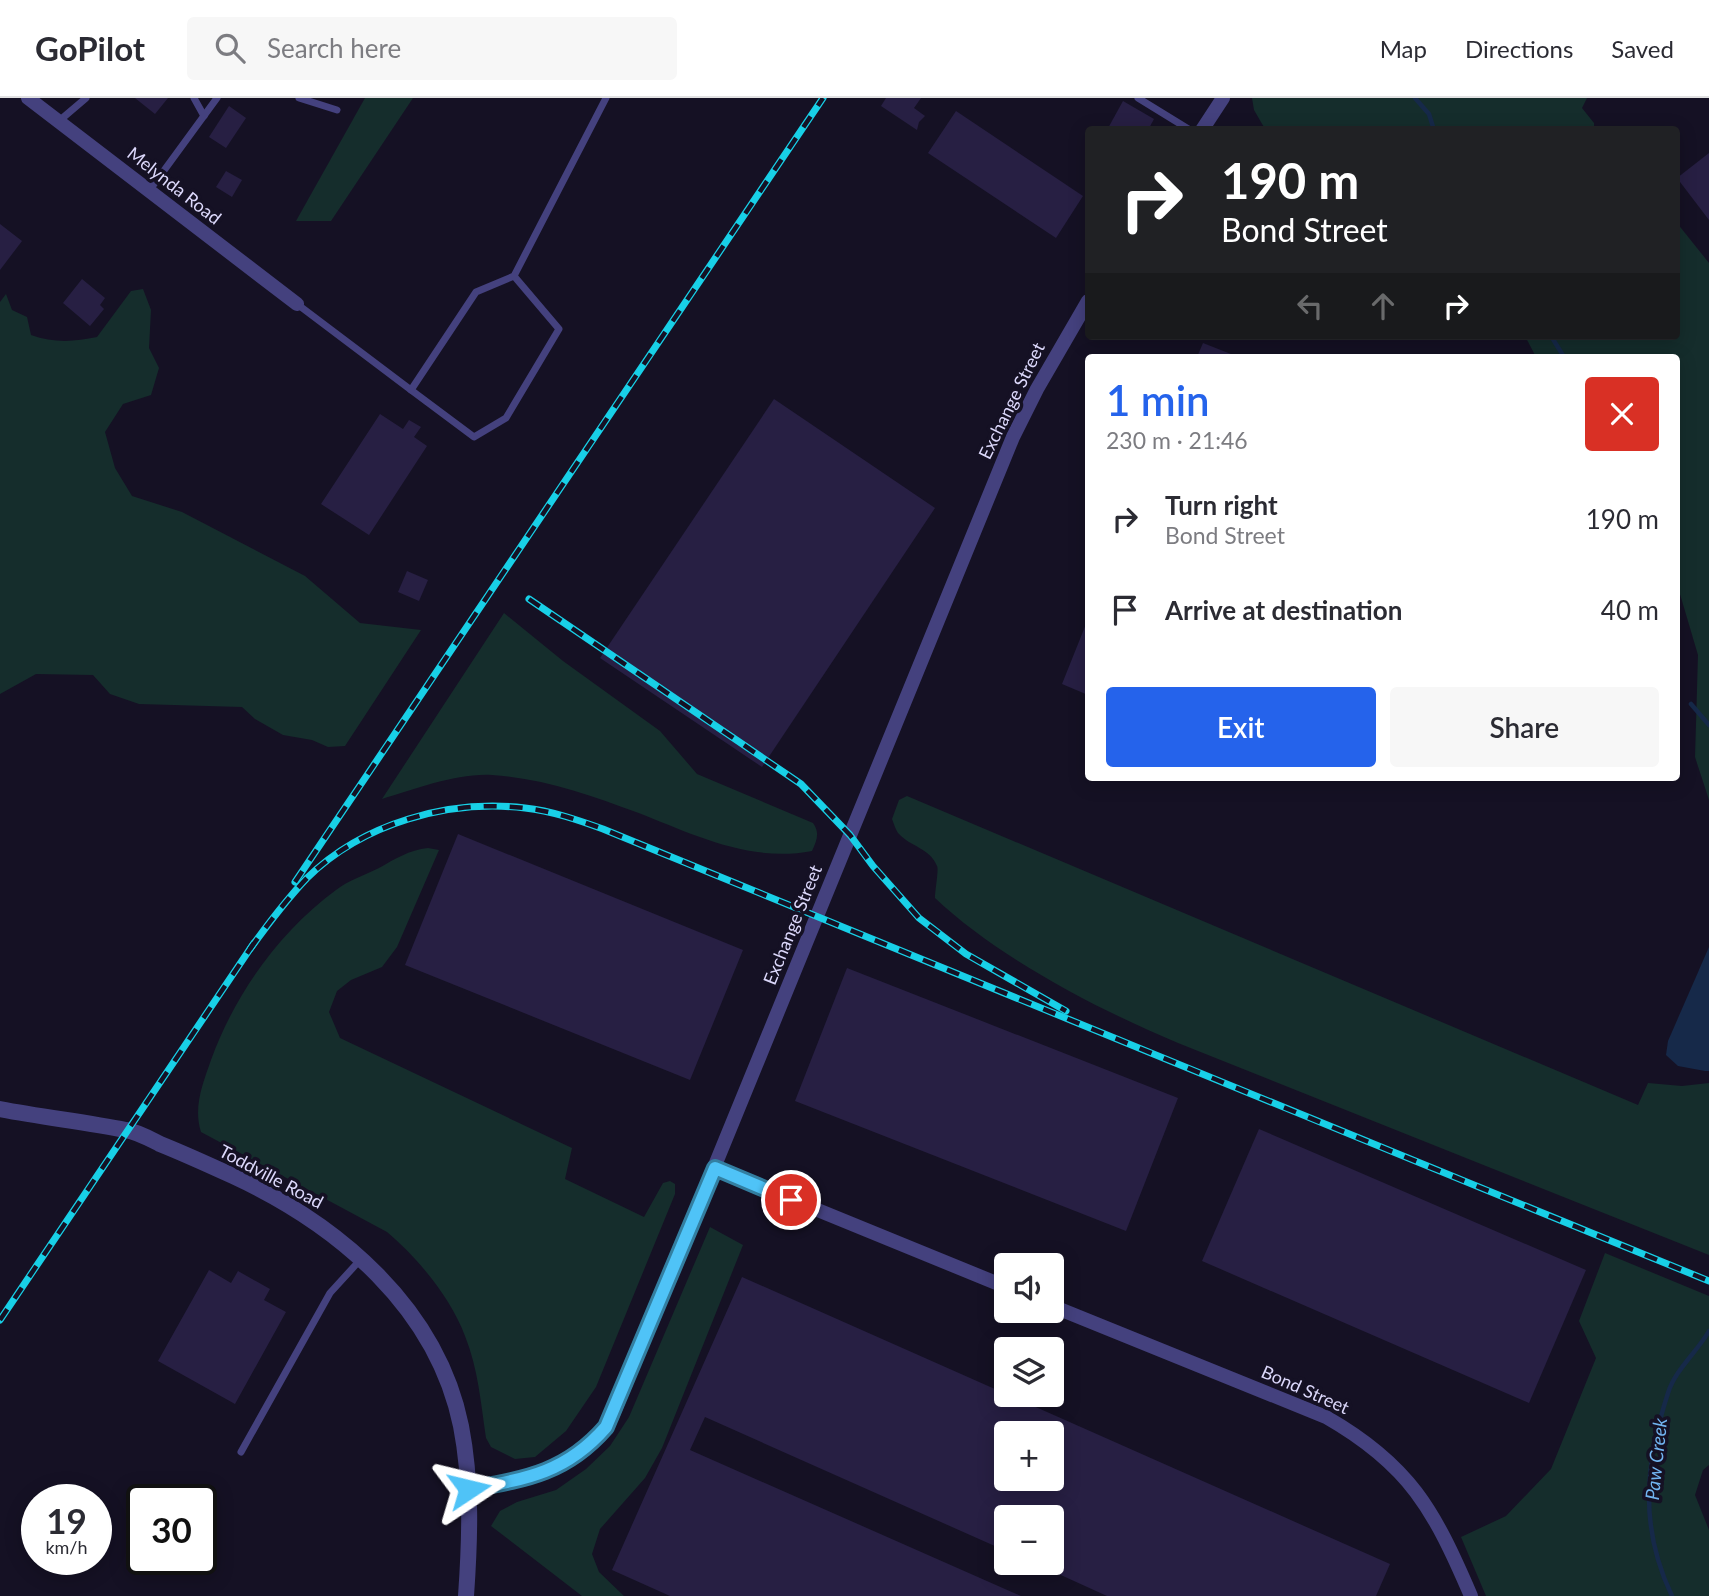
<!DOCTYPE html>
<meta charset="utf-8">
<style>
body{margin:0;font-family:Lato,sans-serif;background:#f7f7f7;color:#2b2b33;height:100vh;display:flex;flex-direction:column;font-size:26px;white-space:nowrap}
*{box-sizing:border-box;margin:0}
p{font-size:23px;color:#7c7c81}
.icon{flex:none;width:38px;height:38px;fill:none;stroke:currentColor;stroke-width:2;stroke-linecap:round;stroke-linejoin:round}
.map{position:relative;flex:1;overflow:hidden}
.drawer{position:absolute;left:1085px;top:256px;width:595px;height:427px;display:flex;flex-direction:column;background:#fff;border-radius:7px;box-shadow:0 4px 18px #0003}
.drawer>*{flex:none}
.top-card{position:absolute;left:1085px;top:28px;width:595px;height:214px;border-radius:7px;box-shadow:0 4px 18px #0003;background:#202124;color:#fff;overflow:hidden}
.buttons{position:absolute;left:994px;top:1155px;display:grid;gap:14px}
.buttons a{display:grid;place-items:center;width:70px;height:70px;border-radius:7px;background:#fff;box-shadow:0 4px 18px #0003;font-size:35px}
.speed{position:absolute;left:21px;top:1386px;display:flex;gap:14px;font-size:35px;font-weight:700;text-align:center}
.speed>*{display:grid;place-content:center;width:91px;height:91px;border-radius:50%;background:#fff;box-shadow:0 4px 18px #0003;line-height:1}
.speed small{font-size:18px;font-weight:400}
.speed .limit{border:4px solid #111;border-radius:10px;background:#fff;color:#111}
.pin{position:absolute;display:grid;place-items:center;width:60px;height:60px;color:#fff;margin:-30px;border:4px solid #fff;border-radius:50%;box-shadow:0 2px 7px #0007}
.me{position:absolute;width:77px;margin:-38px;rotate:80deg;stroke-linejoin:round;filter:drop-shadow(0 0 5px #0008)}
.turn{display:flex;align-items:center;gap:24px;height:147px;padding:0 21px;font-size:32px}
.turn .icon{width:91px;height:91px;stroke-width:2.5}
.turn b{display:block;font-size:49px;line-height:60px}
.lanes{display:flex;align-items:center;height:66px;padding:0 21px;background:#0003;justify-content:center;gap:35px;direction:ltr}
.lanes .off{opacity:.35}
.round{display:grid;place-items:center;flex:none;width:74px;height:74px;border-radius:7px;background:#f7f7f7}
.head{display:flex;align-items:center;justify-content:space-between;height:119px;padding:0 21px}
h1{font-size:42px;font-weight:600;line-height:52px;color:#2563eb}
.primary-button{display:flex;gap:14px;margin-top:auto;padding:14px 21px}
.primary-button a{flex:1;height:80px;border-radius:7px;background:#2563eb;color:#fff;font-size:28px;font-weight:600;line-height:80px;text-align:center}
.primary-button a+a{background:#f7f7f7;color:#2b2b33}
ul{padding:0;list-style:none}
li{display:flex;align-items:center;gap:21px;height:91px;padding:0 21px}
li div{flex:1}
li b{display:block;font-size:26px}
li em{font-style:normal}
header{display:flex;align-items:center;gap:42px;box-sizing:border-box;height:98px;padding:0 35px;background:#fff;border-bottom:2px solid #e1e1e2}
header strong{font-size:33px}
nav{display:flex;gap:38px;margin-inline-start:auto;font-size:24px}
.search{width:490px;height:63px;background:#f7f7f7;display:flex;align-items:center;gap:18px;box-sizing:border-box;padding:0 24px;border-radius:7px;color:#7c7c81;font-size:26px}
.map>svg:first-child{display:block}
.green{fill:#152d2c}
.water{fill:#162949}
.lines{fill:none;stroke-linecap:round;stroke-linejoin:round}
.stream{stroke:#162949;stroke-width:4.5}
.building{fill:#271f43;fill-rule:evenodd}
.service{stroke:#44417e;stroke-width:7}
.minor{stroke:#44417e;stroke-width:14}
.tertiary{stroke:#44417e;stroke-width:16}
.rail-casing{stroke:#18d0e7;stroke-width:7}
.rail{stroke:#151124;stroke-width:4.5;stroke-dasharray:13;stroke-linecap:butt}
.route-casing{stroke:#337fa1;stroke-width:18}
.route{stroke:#4fc3f7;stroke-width:12}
.labels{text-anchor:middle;stroke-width:7;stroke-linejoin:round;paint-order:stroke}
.street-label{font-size:18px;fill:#dcd8fb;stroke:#151124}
.water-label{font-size:19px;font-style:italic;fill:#71b4f0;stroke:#151124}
</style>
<header>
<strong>GoPilot</strong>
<div class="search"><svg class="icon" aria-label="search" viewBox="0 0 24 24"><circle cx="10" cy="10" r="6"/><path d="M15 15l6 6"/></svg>Search here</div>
<nav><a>Map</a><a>Directions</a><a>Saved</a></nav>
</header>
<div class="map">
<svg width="1709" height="1498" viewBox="0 0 1709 1498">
<rect width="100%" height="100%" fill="#151124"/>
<g class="green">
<polygon points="365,0 413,0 331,123 296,123"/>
<polygon points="1252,0 1587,0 1582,10 1594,25 1594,31 1265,31 1254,12"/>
<polygon points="1677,125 1709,165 1709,702 1695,659 1698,557 1677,486 1676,259 1536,259 1525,238 1676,238"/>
<path d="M143,191L151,212L149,250L159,270L151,297L123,306L105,334L115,370L132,398L182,414L305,478L360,525L421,532L345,648L328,649L312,642L283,637L255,621L242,609L139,606L110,596L93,577L36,576L0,596V204L6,196L12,212L27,219L31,237C53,245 74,244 97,239L131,193Z"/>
<path d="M504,515L563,563L660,633L697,676L813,725C820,735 817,742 812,753C749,765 693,736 636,714C590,697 542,680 492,677C457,675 415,691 382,701Z"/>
<path d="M907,698L1638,1007L1648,985L1682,988L1709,985V1157L1178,945C1099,912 997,859 935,800C935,792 939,771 937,768C930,750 911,749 899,736C896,733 894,726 892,721L899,702Z"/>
<path d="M428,750L439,752L397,849L382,869L351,882L337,893L329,914L340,940L572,1050L565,1081L644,1119L663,1085L670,1083L675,1086V1096L596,1289L566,1333L535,1359L515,1361L491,1349L486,1340C481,1306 478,1270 465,1238C451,1200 417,1159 387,1134L201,1034C193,1009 203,985 211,962C235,896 279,834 336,792C349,782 365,777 379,770C395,761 409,752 428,750Z"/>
<polygon points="710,1129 743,1147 662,1350 645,1380 600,1431 592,1456 599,1474 624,1498 582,1498 491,1428 500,1413 517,1404 556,1392 586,1371 610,1348 629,1319"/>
<polygon points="1605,1155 1709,1198 1709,1367 1703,1372 1695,1397 1709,1432 1709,1498 1486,1498 1461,1439 1506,1418 1551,1371 1596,1260 1579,1223"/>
</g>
<polygon class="water" points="1709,849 1709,973 1705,973 1678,968 1666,957 1668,943"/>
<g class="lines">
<g class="stream">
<polyline points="1415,0 1429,16 1434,32"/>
<polyline points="1551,238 1564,259"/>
<polyline points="1691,606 1709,627"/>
<path d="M1672,1498C1639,1429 1645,1366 1668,1295C1675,1272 1697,1254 1709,1233"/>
</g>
</g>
<g class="building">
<polygon points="135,0 168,0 155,16"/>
<polygon points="886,0 921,0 914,10 925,18 919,24 917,32 881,8"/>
<polygon points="1123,3 1154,21 1148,32 1107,32"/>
<polygon points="229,8 246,20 226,50 209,39"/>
<polygon points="956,13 1083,98 1056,140 928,55"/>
<polygon points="1709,55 1709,122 1677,80"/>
<polygon points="226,73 242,82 232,99 216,89"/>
<polygon points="0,126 22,143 0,172"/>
<polygon points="82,181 105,200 100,207 104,211 90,228 63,205"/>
<polygon points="1203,245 1236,258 1236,259 1197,259"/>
<polygon points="774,301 935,410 762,669 600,560"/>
<polygon points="380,316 403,331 409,322 421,329 414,339 427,348 369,437 321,406"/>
<polygon points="407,473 428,482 419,503 398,494"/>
<polygon points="1088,521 1088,597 1062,586"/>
<polygon points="458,736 743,852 690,982 405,867"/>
<polygon points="847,870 1178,1000 1126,1133 795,1003"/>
<polygon points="1259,1031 1586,1172 1529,1305 1202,1163"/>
<polygon points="209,1172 231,1185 238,1173 270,1191 264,1202 286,1214 235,1306 158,1263"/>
<path d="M742,1179L1390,1466L1376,1498H1107L1052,1473V1419H1006V1453L705,1319L690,1352L1021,1498H670L612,1472ZM1006,1335H1052V1381H1006Z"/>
</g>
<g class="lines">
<g class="service">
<polyline points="194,0 204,18"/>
<polyline points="299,0 337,12"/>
<polyline points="1138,0 1190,32"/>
<polyline points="59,23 86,0"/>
<polyline points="149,93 217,0"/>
<polyline points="514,178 559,231 506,320 474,339 411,292 476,194 514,178 606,0"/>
<polyline points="297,206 411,292"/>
<polyline points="241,1354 330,1195 361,1161"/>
</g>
<g class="minor">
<polyline points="28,0 297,206"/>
<polyline points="1202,32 1223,0"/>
<polyline points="715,1070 1006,1189"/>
<path d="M1052,1208L1326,1319C1410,1367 1434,1412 1471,1498"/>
<path d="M469,1391C525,1381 579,1372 612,1319L1013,339L1037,291L1088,203"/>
</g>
<path class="tertiary" d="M0,1011C42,1019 84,1024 126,1032C138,1034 150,1041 160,1046C185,1056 209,1067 233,1078C339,1127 437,1210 461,1328C472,1385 470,1441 466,1498"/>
<g class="rail-casing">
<g id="rail">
<polyline points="529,501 801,686 850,737 873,768 919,820 966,856 1066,913"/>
<polyline points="295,784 823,0"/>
<path d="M250,851C268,826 286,802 307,780C363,725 449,701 525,710C552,713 578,722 603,731L1709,1183"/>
<polyline points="0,1222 254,845"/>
</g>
</g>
<use href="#rail" class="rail"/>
</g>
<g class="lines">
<g class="route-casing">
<path id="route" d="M469,1391C526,1381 566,1375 606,1329L715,1070L791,1102"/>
</g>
<use href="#route" class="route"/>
</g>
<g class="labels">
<g class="street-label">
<text transform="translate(174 88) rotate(38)" y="6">Melynda Road</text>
<text transform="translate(1012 303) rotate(-64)" y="6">Exchange Street</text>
<text transform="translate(793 827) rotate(-68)" y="6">Exchange Street</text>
<text transform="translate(271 1079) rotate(28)" y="6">Toddville Road</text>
<text transform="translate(1305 1292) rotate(24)" y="6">Bond Street</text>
</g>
<g class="water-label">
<text transform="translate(1656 1361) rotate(-84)" y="7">Paw Creek</text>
</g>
</g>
</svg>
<div class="buttons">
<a><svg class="icon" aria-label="sound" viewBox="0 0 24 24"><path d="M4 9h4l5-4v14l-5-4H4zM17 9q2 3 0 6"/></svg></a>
<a><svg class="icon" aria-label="layers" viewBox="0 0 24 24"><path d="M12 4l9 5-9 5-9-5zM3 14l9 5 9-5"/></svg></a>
<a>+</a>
<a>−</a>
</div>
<div class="speed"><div>19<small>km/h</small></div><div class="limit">30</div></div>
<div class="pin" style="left:791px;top:1102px;background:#d93025"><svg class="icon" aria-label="arrive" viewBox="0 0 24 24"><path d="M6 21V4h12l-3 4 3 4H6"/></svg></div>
<svg class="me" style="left:469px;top:1391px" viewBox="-20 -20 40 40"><path d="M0-17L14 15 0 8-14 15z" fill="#4fc3f7" stroke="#fff" stroke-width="4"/></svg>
<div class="top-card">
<div class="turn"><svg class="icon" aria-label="right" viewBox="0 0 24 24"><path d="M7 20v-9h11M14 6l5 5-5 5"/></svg><div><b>190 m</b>Bond Street</div></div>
<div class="lanes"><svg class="icon off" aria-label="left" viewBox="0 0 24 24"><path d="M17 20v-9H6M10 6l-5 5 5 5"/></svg><svg class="icon off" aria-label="ahead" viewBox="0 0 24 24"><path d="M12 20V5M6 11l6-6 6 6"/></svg><svg class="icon" aria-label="right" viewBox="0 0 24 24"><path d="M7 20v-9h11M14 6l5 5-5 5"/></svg></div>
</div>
<section class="drawer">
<div class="head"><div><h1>1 min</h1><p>230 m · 21:46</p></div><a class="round" style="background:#d93025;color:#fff"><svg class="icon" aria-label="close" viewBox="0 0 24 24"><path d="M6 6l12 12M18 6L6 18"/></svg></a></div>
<ul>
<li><svg class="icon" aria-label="right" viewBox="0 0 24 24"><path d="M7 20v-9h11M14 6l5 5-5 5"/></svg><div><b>Turn right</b><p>Bond Street</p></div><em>190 m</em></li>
<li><svg class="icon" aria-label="arrive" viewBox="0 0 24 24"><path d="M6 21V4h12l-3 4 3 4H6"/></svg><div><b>Arrive at destination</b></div><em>40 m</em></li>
</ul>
<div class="primary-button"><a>Exit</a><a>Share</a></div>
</section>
</div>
